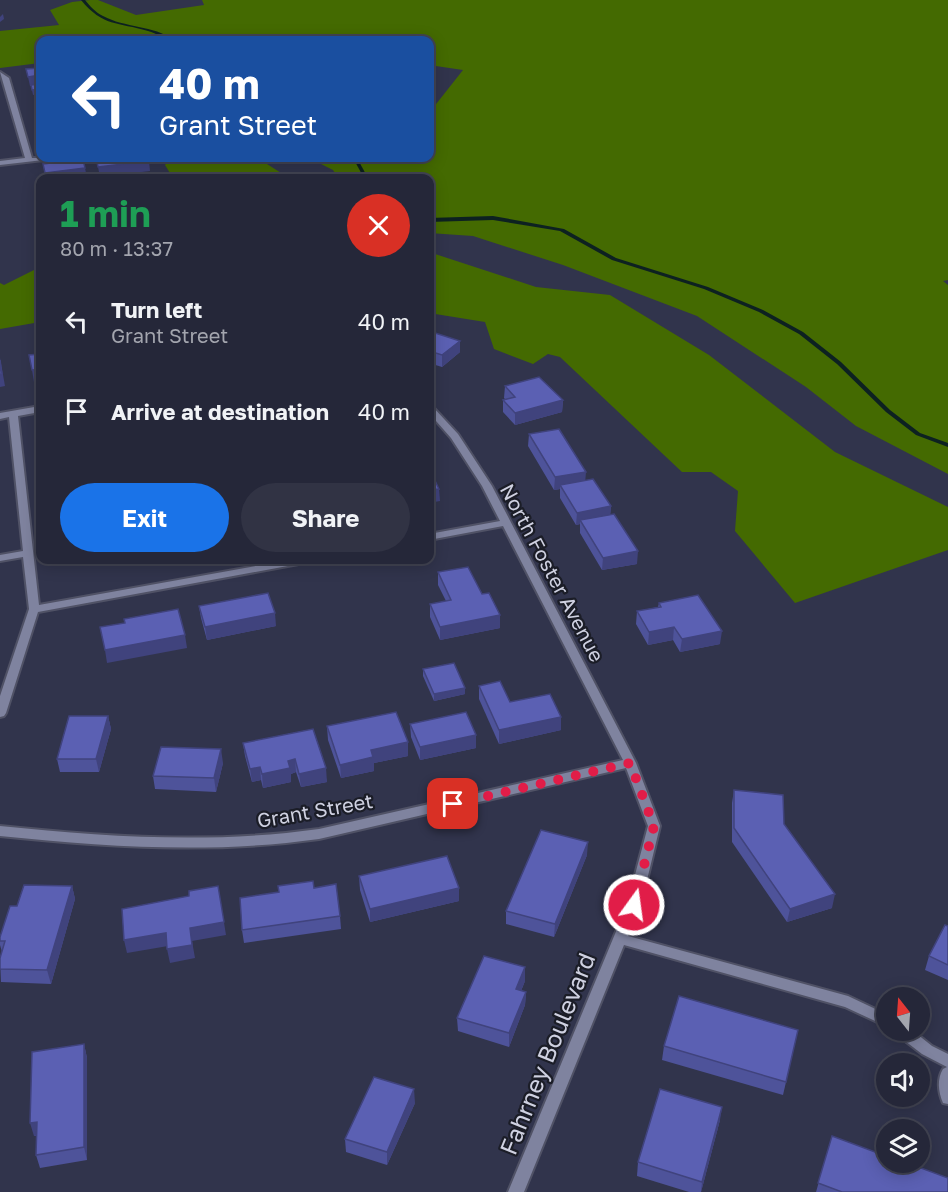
<!DOCTYPE html>
<meta charset="utf-8">
<style>
body{margin:0;font-family:"Golos Text",sans-serif;background:#313344;color:#f1f3f6;height:100vh;display:flex;flex-direction:column;font-size:22px;white-space:nowrap}
*{box-sizing:border-box;margin:0}
p{font-size:20px;color:#a3a5ae}
.icon{flex:none;width:33px;height:33px;fill:none;stroke:currentColor;stroke-width:2;stroke-linecap:round;stroke-linejoin:round}
.map{position:relative;flex:1;overflow:hidden}
.side{position:absolute;left:36px;top:174px;width:398px;height:390px;display:flex;flex-direction:column;background:#252739;border-radius:12px;box-shadow:0 3px 15px #0003,0 0 0 2px #424453}
.side>*{flex:none}
.hud{position:absolute;left:36px;top:36px;width:398px;height:126px;border-radius:12px;box-shadow:0 3px 15px #0003,0 0 0 2px #424453;background:#1a4fa0;color:#fff;overflow:hidden}
.needle{width:39px;rotate:343deg}
.tools{position:absolute;left:876px;top:987px;display:grid;gap:12px}
.tools a{display:grid;place-items:center;width:54px;height:54px;border-radius:50%;background:#252739;box-shadow:0 3px 15px #0003,0 0 0 2px #424453;font-size:30px}
.pin{position:absolute;display:grid;place-items:center;width:51px;height:51px;color:#fff;margin:-26px;border-radius:12px;box-shadow:0 3px 9px #0006}
.me{position:absolute;width:66px;margin:-33px;rotate:14deg;stroke-linejoin:round;filter:drop-shadow(0 0 4px #0008)}
.turn{display:flex;align-items:center;gap:21px;height:126px;padding:0 24px;font-size:27px}
.turn .icon{width:78px;height:78px;stroke-width:2.5}
.turn b{display:block;font-size:42px;line-height:51px}
.round{display:grid;place-items:center;flex:none;width:63px;height:63px;border-radius:32px;background:#313344}
.head{display:flex;align-items:center;justify-content:space-between;height:102px;padding:0 24px}
h1{font-size:36px;font-weight:700;line-height:45px;color:#1e9e55}
.action{display:flex;gap:12px;margin-top:auto;padding:12px 24px}
.action a{flex:1;height:69px;border-radius:36px;background:#1a73e8;color:#fff;font-size:24px;font-weight:700;line-height:69px;text-align:center}
.action a+a{background:#313344;color:#f1f3f6}
ul{padding:0;list-style:none}
li{display:flex;align-items:center;gap:18px;height:90px;padding:0 24px}
li div{flex:1}
li b{display:block;font-size:22px}
li em{font-style:normal}
.map>svg:first-child{display:block}
.forest{fill:#446a01}
.lines{fill:none;stroke-linecap:round;stroke-linejoin:round}
.stream{fill:#0d2121;fill-rule:evenodd}
.minor-casing{stroke:#505266;stroke-width:4}
.minor{fill:#7f839f;fill-rule:evenodd}
.wall{fill:#4e539a}
.shaded-wall{fill:#40437d}
.building{fill:#5b60b3;stroke:#40437d;stroke-width:1.5}
.route{stroke:#e11d48;stroke-width:10;stroke-dasharray:0 18}
.labels{text-anchor:middle;stroke-width:4.5;stroke-linejoin:round;paint-order:stroke}
.street-label{font-size:20px;fill:#cfd1e1;stroke:#1b1d27}
.near-street-label{font-size:24px;fill:#cfd1e1;stroke:#1b1d27}
</style>
<div class="map">
<svg width="948" height="1192" viewBox="0 0 948 1192">
<rect width="100%" height="100%" fill="#31344c"/>
<g class="forest">
<polygon points="90,0 98,0 136,15 204,5 202,0 948,0 948,280 943,281 948,285 948,474 856,426 806,387 697,316 563,265 473,236 429,233 429,178 338,178 333,170 311,159 429,158 429,113 463,70 429,65 429,40 40,40 40,63 0,68 0,31 59,25 50,10 72,2"/>
<polygon points="170,158 269,158 267,164 289,178 173,178 165,165"/>
<polygon points="429,252 536,287 610,295 709,355 835,452 948,507 948,550 795,603 735,531 738,491 711,472 682,472 560,357 548,354 533,364 494,349 485,322 429,313"/>
<polygon points="40,267 40,322 0,329 0,283 4,285"/>
</g>
<g class="lines">
<g class="stream">
<path d="M81,0H85C90,6 95,12 103,16C125,28 153,25 174,40C166,41 157,33 148,31C118,22 103,27 81,0Z"/>
<polygon points="353,158 357,158 368,178 364,178"/>
<polygon points="493,216 564,229 616,258 708,287 763,310 803,332 841,362 890,410 920,433 948,443 948,447 916,435 886,412 837,364 799,334 759,312 704,289 612,260 560,231 493,220 429,222 429,218"/>
</g>
<g class="minor-casing">
<g id="minor">
<polygon points="0,72 9,78 32,158 53,158 52,159 0,165 0,161 25,158"/>
<path d="M429,405L432,406L458,434L492,486L636,763L660,826L641,905L628,936L848,996L886,1014V1026L845,1007L624,945L524,1192H508L627,905L648,826L626,768L319,839C212,854 107,847 0,836V826C107,837 212,844 319,829L623,760L503,526L429,540V534L500,521L482,486L451,438L429,413Z"/>
<polygon points="40,406 40,412 18,416 39,605 289,560 309,560 304,563 38,612 6,713 4,716 0,717 0,696 29,609 23,557 0,561 0,555 23,551 9,417 0,419 0,413"/>
<path d="M894,1030H912L932,1046L948,1054V1104L943,1103C938,1091 937,1079 943,1069L947,1067L922,1054L896,1034Z"/>
</g>
</g>
<use href="#minor" class="minor"/>
</g>
<g class="wall">
<polygon points="429,331 460,352 442,367 429,363"/>
<polygon points="505,386 563,400 562,412 515,425 503,412 503,400 506,400 504,398"/>
<polygon points="529,434 585,481 611,506 610,515 637,564 602,570 580,533 580,524 576,525 560,498 560,489 554,490 528,446"/>
<polygon points="438,572 482,594 500,628 440,640 430,617 430,604 446,601 438,585"/>
<polygon points="659,603 720,644 680,652 673,640 648,645 636,624 637,611 658,607"/>
<polygon points="199,606 276,626 207,640 201,618"/>
<polygon points="423,669 465,694 434,701 423,676"/>
<polygon points="479,686 561,730 499,744 479,699"/>
<polygon points="108,716 111,729 99,772 60,772 57,759"/>
<polygon points="410,724 476,735 476,748 420,760 411,737"/>
<polygon points="327,726 408,742 408,756 374,763 374,771 341,778 328,740"/>
<polygon points="313,729 327,782 301,787 296,772 291,774 291,782 263,788 261,780 252,782 245,756 243,743"/>
<polygon points="223,763 216,792 155,789 153,776"/>
<polygon points="734,790 784,824 832,908 787,922 732,842 732,803"/>
<polygon points="587,855 554,937 506,924 506,911"/>
<polygon points="359,876 459,888 459,901 370,922 360,890"/>
<polygon points="72,886 75,899 51,984 1,982 0,958 2,952 0,945 0,937 17,906"/>
<polygon points="314,888 340,916 341,929 244,943 242,930"/>
<polygon points="948,926 948,980 925,970 929,956"/>
<polygon points="525,981 521,991 526,992 525,1005 509,1047 458,1031 457,1018"/>
<polygon points="798,1030 783,1095 662,1060 664,1046"/>
<polygon points="84,1044 87,1058 87,1160 40,1168 36,1155 37,1136 34,1136"/>
<polygon points="415,1103 387,1165 346,1152 345,1139"/>
<polygon points="720,1120 701,1192 689,1192 637,1176 638,1162"/>
<polygon points="832,1136 948,1192 816,1192"/>
</g>
<g class="shaded-wall">
<polygon points="3,14 4,19 0,22 0,17"/>
<polygon points="40,75 40,85 30,86 28,77"/>
<polygon points="40,89 40,94 33,95 32,90"/>
<polygon points="149,161 150,171 100,177 98,167"/>
<polygon points="85,168 87,178 46,178 45,173"/>
<polygon points="460,341 460,352 442,367 442,355"/>
<polygon points="0,358 5,386 0,387"/>
<polygon points="40,369 40,381 34,382 32,370"/>
<polygon points="563,400 562,412 515,425 515,413"/>
<polygon points="586,472 585,484 560,485 560,489 554,490 555,477"/>
<polygon points="439,489 440,501 429,503 429,490"/>
<polygon points="611,506 610,519 580,520 580,524 576,525 577,513"/>
<polygon points="638,551 637,564 602,570 603,558"/>
<polygon points="275,613 276,626 207,640 205,627"/>
<polygon points="500,615 500,628 440,640 440,627"/>
<polygon points="674,627 673,640 648,645 649,632"/>
<polygon points="722,631 720,644 680,652 682,639"/>
<polygon points="185,635 187,648 107,663 105,650"/>
<polygon points="465,688 465,694 434,701 434,694"/>
<polygon points="108,716 111,729 99,772 96,759"/>
<polygon points="561,717 561,730 499,744 499,730"/>
<polygon points="476,735 476,748 420,760 420,747"/>
<polygon points="408,742 408,756 374,763 374,771 341,778 340,765 371,750"/>
<polygon points="221,749 223,763 216,792 214,778"/>
<polygon points="295,759 296,772 291,774 291,782 263,788 262,774 288,761"/>
<polygon points="260,767 261,780 252,782 250,769"/>
<polygon points="326,768 327,782 301,787 299,774"/>
<polygon points="588,842 587,855 554,937 555,924"/>
<polygon points="72,886 75,899 51,984 47,970"/>
<polygon points="218,886 226,935 192,941 195,958 170,963 167,949 190,928"/>
<polygon points="459,888 459,901 370,922 370,909"/>
<polygon points="835,894 832,908 787,922 790,909"/>
<polygon points="166,933 168,946 127,953 124,940"/>
<polygon points="525,967 525,981 516,1003 516,989"/>
<polygon points="526,992 525,1005 509,1047 509,1033"/>
<polygon points="84,1044 87,1058 87,1160 84,1147"/>
<polygon points="414,1089 415,1103 387,1165 387,1152"/>
<polygon points="722,1107 720,1120 701,1192 702,1182"/>
<polygon points="37,1122 41,1135 34,1136 30,1123"/>
</g>
<g class="building">
<polygon points="40,68 40,75 28,77 26,69"/>
<polygon points="40,84 40,89 32,90 31,85"/>
<polygon points="96,158 148,158 149,161 98,167"/>
<polygon points="83,159 85,168 45,173 43,164"/>
<polygon points="429,331 460,341 442,355 429,351"/>
<polygon points="40,354 40,369 32,370 29,355"/>
<polygon points="0,360 2,374 0,375"/>
<polygon points="539,377 563,400 515,413 503,400 515,397 505,386"/>
<polygon points="559,429 586,472 555,477 529,434"/>
<polygon points="429,468 439,489 429,490"/>
<polygon points="593,479 611,506 577,513 560,485"/>
<polygon points="614,514 638,551 603,558 580,520"/>
<polygon points="468,567 482,594 489,593 500,615 440,627 430,604 451,600 438,572"/>
<polygon points="268,593 275,613 205,627 199,606"/>
<polygon points="698,595 722,631 682,639 674,627 649,632 637,611 661,607 659,603"/>
<polygon points="178,609 185,635 105,650 100,627 125,623 124,619"/>
<polygon points="454,663 465,688 434,694 423,669"/>
<polygon points="500,681 510,702 550,694 561,717 499,730 479,686"/>
<polygon points="396,712 408,742 371,750 373,757 340,765 327,726"/>
<polygon points="466,712 476,735 420,747 410,724"/>
<polygon points="69,716 108,716 96,759 57,759"/>
<polygon points="313,729 326,768 299,774 295,759 288,761 290,768 262,774 260,767 250,769 243,743"/>
<polygon points="161,747 221,749 214,778 153,776"/>
<polygon points="734,790 783,795 784,824 835,894 790,909 734,828"/>
<polygon points="541,830 588,842 555,924 506,911"/>
<polygon points="447,856 459,888 370,909 359,876"/>
<polygon points="313,881 314,888 336,884 340,916 242,930 240,898 279,892 278,886"/>
<polygon points="24,885 72,886 47,970 0,969 0,958 5,941 0,941 0,937 10,906 17,906"/>
<polygon points="218,886 224,922 190,928 192,945 167,949 166,933 124,940 122,909 189,896 189,891"/>
<polygon points="945,925 948,926 948,965 929,956"/>
<polygon points="484,956 525,967 516,989 526,992 509,1033 457,1018"/>
<polygon points="679,996 798,1030 786,1082 664,1046"/>
<polygon points="84,1044 84,1147 36,1155 37,1122 30,1123 32,1052"/>
<polygon points="374,1077 414,1089 387,1152 345,1139"/>
<polygon points="660,1089 722,1107 702,1182 638,1162"/>
<polygon points="832,1136 886,1156 886,1162 905,1162 948,1178 948,1192 842,1192 818,1183"/>
</g>
<g class="lines">
<polyline class="route" points="453,804 630,763 654,826 634,905"/>
</g>
<g class="labels">
<g class="street-label">
<text transform="translate(552 573) rotate(62)" y="7">North Foster Avenue</text>
<text transform="translate(315 811) rotate(-10)" y="7">Grant Street</text>
</g>
<g class="near-street-label">
<text transform="translate(548 1054) rotate(-68)" y="8">Fahrney Boulevard</text>
</g>
</g>
</svg>
<div class="tools">
<a><svg class="needle" viewBox="-14 -14 28 28"><path d="M0-13l5 13h-10z" fill="#e53935"/><path d="M0 13l5-13h-10z" fill="#a3a5ae"/></svg></a>
<a><svg class="icon" aria-label="sound" viewBox="0 0 24 24"><path d="M4 9h4l5-4v14l-5-4H4zM17 9q2 3 0 6"/></svg></a>
<a><svg class="icon" aria-label="layers" viewBox="0 0 24 24"><path d="M12 4l9 5-9 5-9-5zM3 14l9 5 9-5"/></svg></a>
</div>
<div class="pin" style="left:453px;top:804px;background:#d93025"><svg class="icon" aria-label="arrive" viewBox="0 0 24 24"><path d="M6 21V4h12l-3 4 3 4H6"/></svg></div>
<svg class="me" style="left:634px;top:905px" viewBox="-20 -20 40 40"><circle r="17" fill="#e11d48" stroke="#fff" stroke-width="3"/><path d="M0-11L8 9 0 5-8 9z" fill="#fff"/></svg>
<div class="hud">
<div class="turn"><svg class="icon" aria-label="left" viewBox="0 0 24 24"><path d="M17 20v-9H6M10 6l-5 5 5 5"/></svg><div><b>40 m</b>Grant Street</div></div>
</div>
<section class="side">
<div class="head"><div><h1>1 min</h1><p>80 m · 13:37</p></div><a class="round" style="background:#d93025;color:#fff"><svg class="icon" aria-label="close" viewBox="0 0 24 24"><path d="M6 6l12 12M18 6L6 18"/></svg></a></div>
<ul>
<li><svg class="icon" aria-label="left" viewBox="0 0 24 24"><path d="M17 20v-9H6M10 6l-5 5 5 5"/></svg><div><b>Turn left</b><p>Grant Street</p></div><em>40 m</em></li>
<li><svg class="icon" aria-label="arrive" viewBox="0 0 24 24"><path d="M6 21V4h12l-3 4 3 4H6"/></svg><div><b>Arrive at destination</b></div><em>40 m</em></li>
</ul>
<div class="action"><a>Exit</a><a>Share</a></div>
</section>
</div>
